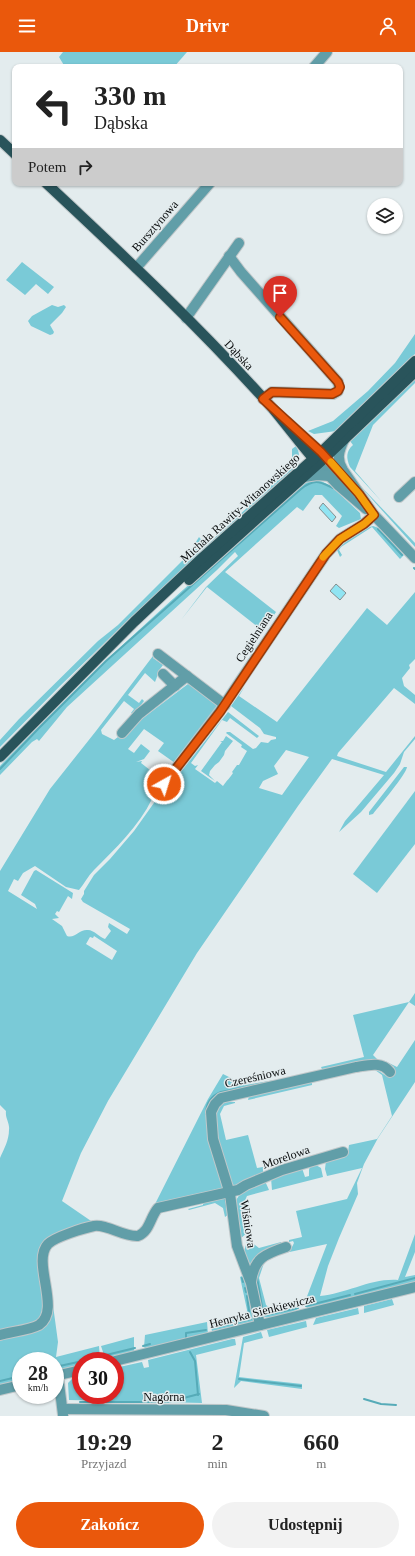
<!DOCTYPE html>
<html lang="pl">
<meta charset="utf-8">
<style>
body{margin:0;font-family:"Times New Roman",serif;background:#f2f2f2;color:#222;height:100vh;display:flex;flex-direction:column;font-size:15px;white-space:nowrap}
*{box-sizing:border-box;margin:0}
p{font-size:13px;color:#767676}
.icon{flex:none;width:22px;height:22px;fill:none;stroke:currentColor;stroke-width:2;stroke-linecap:round;stroke-linejoin:round}
.map{position:relative;height:1364px;overflow:hidden}
.drawer{display:flex;flex-direction:column;background:#fff;flex:1}
.drawer>*{flex:none}
.top-card{position:absolute;left:12px;top:12px;width:391px;height:122px;border-radius:8px;box-shadow:0 1px 3px #0004;background:#fff;color:#222;overflow:hidden}
.controls{position:absolute;left:367px;top:146px;display:grid;gap:8px}
.controls a{display:grid;place-items:center;width:36px;height:36px;border-radius:50%;background:#fff;box-shadow:0 1px 3px #0004;font-size:20px}
.speed{position:absolute;left:12px;top:1300px;display:flex;gap:8px;font-size:20px;font-weight:700;text-align:center}
.speed>*{display:grid;place-content:center;width:52px;height:52px;border-radius:50%;background:#fff;box-shadow:0 1px 3px #0004;line-height:1}
.speed small{font-size:10px;font-weight:400}
.speed .limit{border:6px solid #d22;background:#fff;color:#111}
.pin{position:absolute;display:grid;place-items:center;width:34px;height:34px;color:#fff;margin:-41px -17px;border-radius:50% 50% 50% 0;rotate:-45deg;box-shadow:0 0 4px #0007}
.pin .icon{rotate:45deg}
.me{position:absolute;width:44px;margin:-22px;rotate:39deg;stroke-linejoin:round;filter:drop-shadow(0 0 3px #0008)}
.turn{display:flex;align-items:center;gap:14px;height:84px;padding:0 16px;font-size:18px}
.turn .icon{width:52px;height:52px;stroke-width:2.5}
.turn b{display:block;font-size:28px;line-height:34px}
.then{display:flex;align-items:center;height:38px;padding:0 16px;background:#0003;gap:8px;font-size:15px}
.eta{display:flex;justify-content:space-evenly;align-items:center;height:68px;text-align:center}
.eta b{font-size:24px;font-weight:700;line-height:28px}
.primary-button{display:flex;gap:8px;margin-top:auto;padding:8px 16px}
.primary-button a{flex:1;height:46px;border-radius:24px;background:#ea580c;color:#fff;font-size:16px;font-weight:700;line-height:46px;text-align:center}
.primary-button a+a{background:#f2f2f2;color:#222}
header{display:flex;justify-content:space-between;align-items:center;height:52px;padding:0 16px;background:#ea580c;color:#fff;font-size:18px;font-weight:700}
.map>svg:first-child{display:block}
.green{fill:#7acad7;fill-rule:evenodd}
.lines{fill:none;stroke-linecap:round;stroke-linejoin:round}
.stream{stroke:#56abb8;stroke-width:2}
.building{fill:#90e4f2;stroke:#848d8e}
.minor-casing{stroke:#c0c8ca;stroke-width:12}
.major-casing{stroke:#c0c8ca;stroke-width:12}
.minor{stroke:#619ea8;stroke-width:10}
.major{stroke:#29545b;stroke-width:10}
.route-casing{stroke:#983908;stroke-width:10}
.route{stroke:#ea580c;stroke-width:7}
.slow{stroke:#f59e0b;stroke-width:7}
.labels{text-anchor:middle;stroke-width:3;stroke-linejoin:round;paint-order:stroke}
.street-label{font-size:12px;fill:#0a0d0e;stroke:#e3ecee}
</style>
<header><svg class="icon" aria-label="menu" viewBox="0 0 24 24"><path d="M4 6h16M4 12h16M4 18h16"/></svg>Drivr<svg class="icon" aria-label="person" viewBox="0 0 24 24"><circle cx="12" cy="8" r="4"/><path d="M4 21q1-7 8-7t8 7"/></svg></header>
<div class="map">
<svg width="415" height="1364" viewBox="0 0 415 1364">
<rect width="100%" height="100%" fill="#e3ecee"/>
<g class="green">
<polygon points="63,0 187,0 174,15 65,15 59,5"/>
<polygon points="22,210 54,235 48,242 36,232 25,243 6,228"/>
<polygon points="52,253 58,255 64,253 66,255 62,261 50,273 54,280 53,282 50,283 31,274 28,269 32,264"/>
<polygon points="415,282 415,302 336,379 314,382 308,379 333,369 368,339 395,311"/>
<path d="M415,326V331L373,373L355,419L382,450L350,415C346,406 346,399 353,393L350,389Z"/>
<path d="M296,394C302,404 298,412 292,421L124,572L60,634L0,695V688L19,667L98,589L118,573L187,504L199,485L204,491H209L290,416L292,407V397Z"/>
<polygon points="353,426 415,491 415,495"/>
<path d="M321,427V429L331,434L360,461L361,467L339,476L336,474L342,464L322,443H315L303,459L297,455L225,520L276,560L263,579L207,535L181,568L206,535L238,504L235,500L217,518L67,655L39,689L37,687L32,690L0,723V714C96,613 201,521 306,429Z"/>
<path d="M373,474L379,476L404,503L400,507L372,475L341,495L339,498L342,503L340,505L337,498C346,489 360,477 373,474Z"/>
<path d="M415,540V607L409,613L410,616L402,626L404,634L415,643V652L394,636L338,701L337,704L386,720L415,684V687L404,700L400,712L394,721L361,760L339,780L345,769L384,723L332,707L298,754L197,901L108,1049L81,1101L62,1149L94,1171L101,1172L48,1189L45,1249L39,1270L0,1281V1106C4,1097 9,1088 9,1078C10,1071 5,1066 6,1059L0,1053V819L50,737L96,679L159,596L153,606L163,613L160,617L155,630L145,621L128,643L139,651L142,647L144,649L134,662L131,661L134,657L124,649L101,678L102,682L114,688L188,632L185,629L219,655L175,711L158,699L164,691L144,677L128,697L134,701L141,692L150,699L144,707L136,710L142,709L141,711L159,725L166,716L171,715L173,716C166,728 161,737 148,743L152,747C139,774 115,797 94,818C88,824 84,832 79,838L66,835L35,814L23,821L18,829L14,827L8,839L37,857L35,852L21,843L34,819L36,818L73,841L72,847L68,844L59,860L57,859L55,862L59,866L52,867L62,874L67,884C75,887 79,877 88,878C94,878 99,885 105,887L111,879L108,875L109,871L127,882L130,877L83,850L81,847L84,842V839L94,823L110,807L134,779L166,734L169,735L228,660L259,684L257,686L230,666L227,670L222,668L191,711L195,714L198,713L195,717L215,731L217,729L223,734C227,728 230,726 233,721L232,720L237,713H239L247,699L241,695L242,693L226,681L227,680H230L253,697L256,696L261,690L268,691L271,688L276,687V685L264,682L260,676L231,654L245,634L239,644L277,670L367,556L387,573ZM286,698L309,705L282,743L259,736L263,729L278,722L274,714ZM94,884L117,899L112,908L86,892L90,885L93,886Z"/>
<polygon points="226,684 233,689 225,699 224,703 219,710 215,713 210,719 209,723 215,729 201,719 222,690 220,689 223,689"/>
<path d="M404,715H407C406,723 379,754 373,762L369,763V760Z"/>
<polygon points="415,739 415,792 377,841 353,822"/>
<polygon points="415,941 415,954 409,950 373,1003 377,1007 374,1009 322,1017 321,1015 364,1005 353,963 409,950"/>
<path d="M415,988V1030L378,1086L364,1112L357,1131L358,1142L339,1186L328,1214L320,1244C346,1242 371,1226 398,1228L415,1182V1200L405,1225L415,1223V1231L326,1253L307,1256L303,1248L306,1247L327,1192L266,1205L259,1226L266,1253L273,1258L282,1256V1254L283,1258L298,1254L299,1256C292,1261 269,1271 262,1263C260,1260 259,1254 258,1251C255,1236 251,1219 263,1206C271,1198 283,1203 291,1197L294,1191L293,1189L289,1190V1188L302,1185L296,1159L347,1147L362,1116L327,1124L325,1117L326,1109L348,1100L349,1093L377,1087L392,1064L382,1023L375,1018C382,1019 389,1030 395,1021L394,1015L383,1008L397,1015Z"/>
<polygon points="223,1022 245,1033 275,1028 275,1030 212,1050 225,1138 152,1158 208,1047"/>
<polygon points="309,1029 312,1031 312,1033 248,1048 249,1044"/>
<polygon points="222,1050 235,1050 235,1051 224,1054 220,1062 226,1088 248,1083 257,1116 263,1115 263,1121 238,1134 230,1132 213,1067"/>
<polygon points="316,1113 321,1116 323,1125 272,1138 271,1126 302,1116 305,1125 309,1124 309,1118 310,1114"/>
<path d="M265,1129L269,1138L247,1144L242,1155L248,1180L240,1187L235,1151C241,1136 252,1135 265,1129Z"/>
<polygon points="225,1143 229,1162 225,1165 223,1156 215,1151 189,1158 188,1157 203,1153 203,1151"/>
<polygon points="250,1187 251,1190 259,1196 281,1190 281,1192 251,1217 244,1200 247,1189"/>
<polygon points="242,1224 245,1226 254,1268 251,1270 212,1279 209,1269 246,1264 247,1258 240,1225"/>
<polygon points="52,1246 58,1290 56,1305 99,1294 100,1307 99,1309 81,1309 81,1314 55,1320 55,1309 21,1309 21,1328 0,1334 0,1285 34,1277"/>
<polygon points="392,1247 394,1253 364,1261 364,1254"/>
<polygon points="358,1256 359,1262 313,1273 316,1266"/>
<polygon points="306,1269 307,1275 269,1285 267,1278"/>
<polygon points="207,1270 208,1282 147,1298 144,1295 145,1283"/>
<polygon points="261,1280 263,1286 244,1291 239,1325 302,1332 302,1337 241,1329 234,1336 243,1285"/>
<polygon points="134,1285 134,1301 109,1307 104,1303 101,1294"/>
<polygon points="232,1287 235,1287 236,1293 196,1303 202,1351 69,1348 68,1331 72,1327 81,1325 81,1343 115,1343 115,1316 142,1310 144,1316 149,1315 148,1308"/>
</g>
<g class="lines">
<g class="stream">
<polyline points="378,477 402,503"/>
<polyline points="414,516 415,517"/>
<path d="M0,717L39,676L106,609L301,437C315,426 320,430 333,436"/>
<path d="M206,1062C206,1051 211,1044 221,1040L261,1032"/>
<polyline points="207,1068 208,1078"/>
<polyline points="225,1144 227,1156"/>
<polyline points="242,1226 243,1230"/>
<polyline points="257,1226 263,1260 265,1263 298,1256"/>
<polyline points="245,1236 246,1240"/>
<polyline points="355,1242 415,1226"/>
<polyline points="247,1244 249,1259 247,1268"/>
<polyline points="306,1254 350,1243"/>
<polyline points="212,1276 251,1267"/>
<polyline points="186,1286 186,1281 206,1278"/>
<polyline points="143,1294 150,1292"/>
<polyline points="190,1300 195,1309 198,1343"/>
<polyline points="106,1303 135,1296"/>
<polyline points="82,1309 98,1305"/>
<polyline points="55,1315 78,1310"/>
<polyline points="239,1327 301,1334"/>
<polyline points="0,1329 21,1324"/>
<polyline points="364,1347 381,1352 396,1353"/>
<polyline points="80,1350 168,1350 199,1342"/>
</g>
</g>
<g class="building">
<polygon points="323,451 336,465 332,470 319,456"/>
<polygon points="336,532 346,541 340,548 330,539"/>
</g>
<g class="lines">
<g class="minor-casing">
<g id="minor">
<polyline points="314,15 327,0"/>
<polyline points="229,204 241,220 338,330 339,335 338,339 333,342 272,340 263,347"/>
<polyline points="136,216 210,131"/>
<polyline points="186,266 239,191"/>
<path d="M344,388C339,399 336,407 343,418L374,463L415,506"/>
<polyline points="318,412 339,434 366,457"/>
<polyline points="304,425 317,423 329,424"/>
<polyline points="399,445 415,430"/>
<polyline points="158,602 225,653"/>
<polyline points="163,622 175,634"/>
<polyline points="122,681 139,662 187,624"/>
<polyline points="164,732 220,659 326,502 340,487 364,472 374,463"/>
<path d="M251,1230C254,1206 265,1202 286,1195"/>
<path d="M260,1273L251,1231L237,1194L230,1142L213,1087L211,1060L215,1052L221,1046L356,1015C368,1013 382,1009 390,1020"/>
<path d="M0,1283C10,1280 30,1278 39,1273C62,1258 31,1210 48,1192C55,1185 84,1176 94,1174C107,1172 123,1185 138,1184C150,1179 150,1165 158,1156L238,1138L246,1133L282,1118L343,1100"/>
<polyline points="115,1309 415,1235"/>
<polyline points="58,1323 63,1363"/>
<polyline points="55,1324 81,1318"/>
<polyline points="0,1338 21,1333"/>
<polyline points="63,1357 226,1358 264,1364"/>
</g>
</g>
<g class="major-casing">
<g id="major">
<polyline points="0,88 15,102"/>
<path d="M46,131C124,204 202,277 273,357C288,375 302,394 317,411"/>
<polyline points="287,370 326,405"/>
<polyline points="189,528 326,405 415,320"/>
<polyline points="0,705 134,570 203,505 321,400 415,309"/>
</g>
</g>
<use href="#minor" class="minor"/>
<use href="#major" class="major"/>
</g>
<g class="lines">
<g class="route-casing">
<polyline id="route" points="164,732 220,660 326,502 340,487 364,472 374,463 359,442 321,400 263,347 272,340 332,342 338,339 340,335 338,330 280,265"/>
</g>
<use href="#route" class="route"/>
<polyline class="slow" points="323,505 340,487 364,472 374,463 359,442 331,410"/>
</g>
<g class="labels">
<g class="street-label">
<text transform="translate(155 174) rotate(-49)" y="4">Bursztynowa</text>
<text transform="translate(239 303) rotate(47)" y="4">Dąbska</text>
<text transform="translate(240 456) rotate(-42)" y="4">Michała Rawity-Witanowskiego</text>
<text transform="translate(254 585) rotate(-57)" y="4">Cegielniana</text>
<text transform="translate(255 1025) rotate(-13)" y="4">Czereśniowa</text>
<text transform="translate(286 1105) rotate(-19)" y="4">Morelowa</text>
<text transform="translate(248 1172) rotate(81)" y="4">Wiśniowa</text>
<text transform="translate(262 1259) rotate(-14)" y="4">Henryka Sienkiewicza</text>
<text x="164" y="1349">Nagórna</text>
</g>
</g>
</svg>
<div class="controls">
<a><svg class="icon" aria-label="layers" viewBox="0 0 24 24"><path d="M12 4l9 5-9 5-9-5zM3 14l9 5 9-5"/></svg></a>
</div>
<div class="speed"><div>28<small>km/h</small></div><div class="limit">30</div></div>
<div class="pin" style="left:280px;top:265px;background:#d93025"><svg class="icon" aria-label="arrive" viewBox="0 0 24 24"><path d="M6 21V4h12l-3 4 3 4H6"/></svg></div>
<svg class="me" style="left:164px;top:732px" viewBox="-20 -20 40 40"><circle r="17" fill="#ea580c" stroke="#fff" stroke-width="3"/><path d="M0-11L8 9 0 5-8 9z" fill="#fff"/></svg>
<div class="top-card">
<div class="turn"><svg class="icon" aria-label="left" viewBox="0 0 24 24"><path d="M17 20v-9H6M10 6l-5 5 5 5"/></svg><div><b>330 m</b>Dąbska</div></div>
<div class="then">Potem<svg class="icon" aria-label="right" viewBox="0 0 24 24"><path d="M7 20v-9h11M14 6l5 5-5 5"/></svg></div>
</div>
</div>
<section class="drawer">
<div class="eta">
<div><b>19:29</b><p>Przyjazd</p></div>
<div><b>2</b><p>min</p></div>
<div><b>660</b><p>m</p></div>
</div>
<div class="primary-button"><a>Zakończ</a><a>Udostępnij</a></div>
</section>
